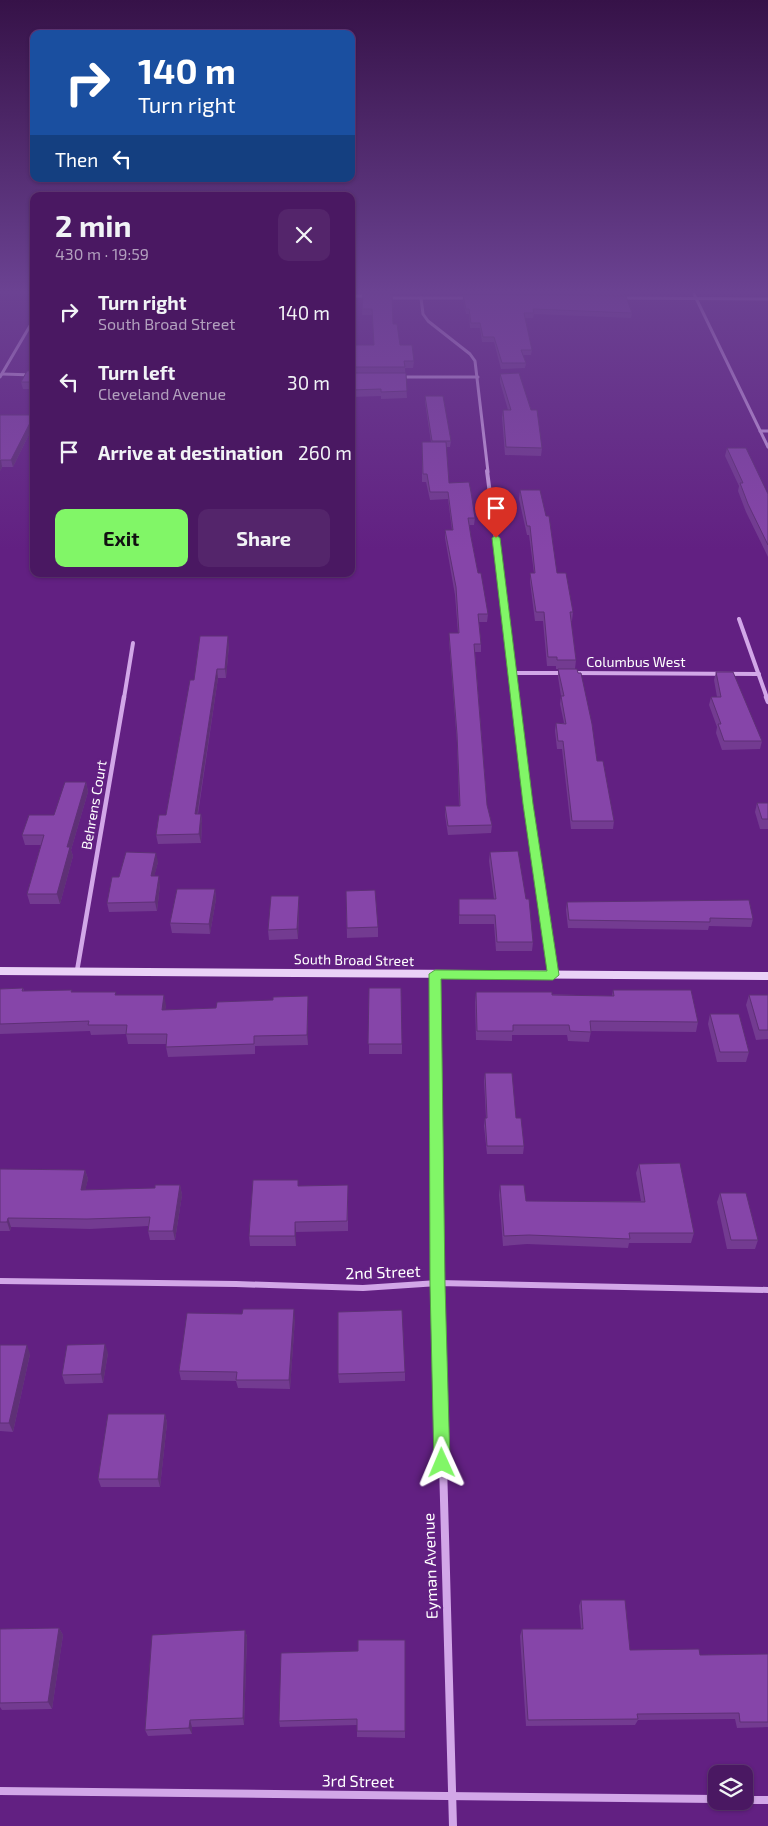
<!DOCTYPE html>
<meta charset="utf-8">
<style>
body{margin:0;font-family:"Exo 2",sans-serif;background:#54256b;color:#f1f3f6;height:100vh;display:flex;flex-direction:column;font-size:19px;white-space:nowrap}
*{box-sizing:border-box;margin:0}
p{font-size:16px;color:#b2a0be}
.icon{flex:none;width:28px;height:28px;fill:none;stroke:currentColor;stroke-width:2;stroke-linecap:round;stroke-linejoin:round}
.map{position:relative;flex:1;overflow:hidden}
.side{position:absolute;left:30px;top:192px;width:325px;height:385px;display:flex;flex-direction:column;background:#4a1862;border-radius:10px;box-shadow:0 1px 4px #0004,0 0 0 1px #613777}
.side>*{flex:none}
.guide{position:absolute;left:30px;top:30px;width:325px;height:152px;border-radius:10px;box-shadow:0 1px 4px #0004,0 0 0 1px #613777;background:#1a4fa0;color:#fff;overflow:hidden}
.fabs{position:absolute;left:708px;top:1765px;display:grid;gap:10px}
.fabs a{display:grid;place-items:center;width:45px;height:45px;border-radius:10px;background:#4a1862;box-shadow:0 1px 4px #0004,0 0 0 1px #613777;font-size:25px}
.pin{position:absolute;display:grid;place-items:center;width:42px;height:42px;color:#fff;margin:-51px -21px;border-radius:50% 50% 50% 0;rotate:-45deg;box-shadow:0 0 5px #0007}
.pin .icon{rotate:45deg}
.me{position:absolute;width:55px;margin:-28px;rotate:359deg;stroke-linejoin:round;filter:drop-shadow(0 0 4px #0008)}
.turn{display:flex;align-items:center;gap:18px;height:105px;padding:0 25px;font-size:22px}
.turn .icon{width:65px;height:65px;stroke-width:2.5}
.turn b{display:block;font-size:35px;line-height:42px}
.then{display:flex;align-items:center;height:48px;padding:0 25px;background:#0003;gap:10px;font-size:19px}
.round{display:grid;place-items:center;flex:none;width:52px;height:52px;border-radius:10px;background:#54256b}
.summary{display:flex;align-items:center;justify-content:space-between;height:85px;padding:0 25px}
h1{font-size:30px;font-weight:700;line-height:38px}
.button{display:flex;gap:10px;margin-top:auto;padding:10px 25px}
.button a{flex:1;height:58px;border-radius:10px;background:#81f667;color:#111;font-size:20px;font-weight:700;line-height:58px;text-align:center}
.button a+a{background:#54256b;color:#f1f3f6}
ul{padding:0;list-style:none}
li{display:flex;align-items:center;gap:15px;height:70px;padding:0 25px}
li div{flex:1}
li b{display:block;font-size:19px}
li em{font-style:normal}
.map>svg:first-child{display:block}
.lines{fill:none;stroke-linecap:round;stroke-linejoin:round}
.street-far4{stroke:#d2a7e8;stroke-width:3}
.street-far3{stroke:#d2a7e8;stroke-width:4}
.street-far2{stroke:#d2a7e8;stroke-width:4.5}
.street-far1{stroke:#d2a7e8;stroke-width:6}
.street{stroke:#d2a7e8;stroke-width:8}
.secondary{fill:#ead1f7;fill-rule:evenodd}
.wall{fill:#733b91}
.shaded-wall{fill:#5e3076}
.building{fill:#8645a9;stroke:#5e3076}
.route{fill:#81f667;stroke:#54a043}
.labels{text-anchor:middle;stroke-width:5;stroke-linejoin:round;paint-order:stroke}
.street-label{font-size:14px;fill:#fff;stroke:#622082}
.near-street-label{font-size:16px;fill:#fff;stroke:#622082}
</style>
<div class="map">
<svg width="768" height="1826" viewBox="0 0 768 1826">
<rect width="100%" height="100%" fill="#622082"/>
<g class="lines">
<g class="street-far4">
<polyline points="694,294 768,447"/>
<polyline points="351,296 368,296"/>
<polyline points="386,298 468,298"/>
<polyline points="421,298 423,314 428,321 470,354 475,361 488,472"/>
<polyline points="621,298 768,299"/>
<polyline points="2,374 34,375"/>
<polyline points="0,377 34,319"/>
<polyline points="399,377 478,377"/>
<polyline points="760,431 768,431"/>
</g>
<g class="street-far3">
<polyline points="487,471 517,698"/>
<polyline points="739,619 767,698"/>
<polyline points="514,673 564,673"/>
<polyline points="572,673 759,674"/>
<polyline points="124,698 133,643"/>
</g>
<g class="street-far2">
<polyline points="517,697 528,804 553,975"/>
<polyline points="766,697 768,702"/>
<polyline points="77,971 124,697"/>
<polyline points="435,974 435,987"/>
</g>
<g class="street-far1">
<polyline points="435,986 440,1356"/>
<polyline points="0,1281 236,1284 363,1288 438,1283 768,1290"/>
</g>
<g class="street">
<polyline points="440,1355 453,1826"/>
<polyline points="0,1791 716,1799"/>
<polyline points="744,1800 768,1800"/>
</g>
<polygon class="secondary" points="0,967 768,972 768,980 0,975"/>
</g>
<g class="wall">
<polygon points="363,294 393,324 400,345 414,361 413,368 405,368 407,398 381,399 381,396 351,397 351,349 374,345 372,315 362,315"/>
<polygon points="549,294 623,294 623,295"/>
<polygon points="463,295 632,313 631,318 534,314 533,318 525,318 532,350 531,355 523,355 526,363 525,368 501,369 494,342 482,342 480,328 470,328 469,314 466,314 463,300"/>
<polygon points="34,357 34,389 23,389 21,382 31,370 30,364"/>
<polygon points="500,374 542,448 541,456 505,455 502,418 503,410 508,410 500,382"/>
<polygon points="425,396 451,441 450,447 446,447 449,483 475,518 474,525 469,525 471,537 478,573 488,614 487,622 479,622 481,644 481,652 475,652 487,805 492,825 491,833 448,835 445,815 445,806 459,806 457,743 449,641 449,633 458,633 455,595 445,538 445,530 452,530 448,499 430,500 426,482 422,482 422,449 431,442 425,402"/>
<polygon points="0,415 34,415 34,424 13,467 2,467 0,471"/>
<polygon points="727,448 768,494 768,557 746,512 738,491 739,486 725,456"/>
<polygon points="520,490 557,573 573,612 572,621 571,621 576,660 575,669 597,761 614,821 613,829 571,829 562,749 557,749 555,731 556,723 564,723 560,704 561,696 558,677 558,669 556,669 556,666 547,666 543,621 535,621 530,582 530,573 534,573 529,535 527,535 519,499"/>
<polygon points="229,645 226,678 218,678 198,814 201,814 202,823 201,843 158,844 156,835 166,815 194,680"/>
<polygon points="716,672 762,741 760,749 722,750 716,733 717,727 709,705 711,697 717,697 714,680"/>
<polygon points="86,782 88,792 71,850 73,856 60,904 30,904 27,894 41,845 25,845 22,835 54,815"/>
<polygon points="757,803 768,803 768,829 760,829 755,812"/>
<polygon points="490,852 526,899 533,942 532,951 496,951 494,924 459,924 459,899 494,899 489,861"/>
<polygon points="158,862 154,876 160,885 157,911 109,912 107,903 119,877"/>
<polygon points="215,889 216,899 210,934 172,933 170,923"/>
<polygon points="346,891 378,927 378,937 347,938"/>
<polygon points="567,902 753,919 751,927 709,926 708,930 568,928 566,910"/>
<polygon points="299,906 298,939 269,940 268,930"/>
<polygon points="23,988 24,991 72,990 72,992 117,995 166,1005 165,1010 216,1008 273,1000 308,996 308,1045 255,1046 255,1054 168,1057 166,1047 166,1044 128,1044 126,1034 91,1035 90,1031 0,1034 0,989"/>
<polygon points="369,988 402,1044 402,1054 369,1054"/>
<polygon points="613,990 698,1022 696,1032 591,1031 589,1042 568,1041 567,1035 512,1035 512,1041 476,1040 475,1002 476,992 612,996"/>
<polygon points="749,995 768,995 768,1039 756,1040 746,1005"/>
<polygon points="710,1014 749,1052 746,1062 717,1062 708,1024"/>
<polygon points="485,1073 516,1118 524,1146 523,1154 487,1154 484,1126 485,1118 486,1118 484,1081"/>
<polygon points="639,1164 694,1233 691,1243 629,1243 628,1248 527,1244 503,1246 499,1195 500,1185 526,1201 641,1201 636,1173"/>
<polygon points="0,1169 85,1170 88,1179 85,1190 155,1188 180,1185 182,1195 175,1240 150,1240 148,1231 148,1226 90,1229 11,1227 10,1231 0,1231"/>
<polygon points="298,1180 298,1186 348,1185 348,1231 296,1232 296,1246 250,1246 249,1236"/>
<polygon points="720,1193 758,1240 755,1249 727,1249 717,1202"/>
<polygon points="295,1318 290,1389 238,1388 236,1381 181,1380 179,1371"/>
<polygon points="0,1345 30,1354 13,1432 0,1431"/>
<polygon points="108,1353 103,1383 65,1384 62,1375"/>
<polygon points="405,1372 405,1381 339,1383 338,1374"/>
<polygon points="165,1414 167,1423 160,1487 101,1487 98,1479"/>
<polygon points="581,1600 630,1650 700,1655 768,1654 768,1727 737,1728 735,1719 638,1720 635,1725 526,1726 520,1636 522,1629 581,1629 579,1606"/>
<polygon points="59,1628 63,1635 52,1709 2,1710 0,1707 0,1629"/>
<polygon points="245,1630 247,1637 244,1725 192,1727 192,1734 148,1736 145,1730"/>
<polygon points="405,1640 405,1738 357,1737 357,1725 280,1727 279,1721 358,1651"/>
</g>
<g class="shaded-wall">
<polygon points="34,415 34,424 13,467 11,460"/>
<polygon points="1,460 2,467 0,471 0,461"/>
<polygon points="228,636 229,645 226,678 225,669"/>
<polygon points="217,669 218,678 196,823 195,814"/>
<polygon points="86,782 88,792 71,850 73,856 60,904 57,894 67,847"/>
<polygon points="201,814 202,823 201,843 199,834"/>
<polygon points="156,853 158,862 152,885 151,876"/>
<polygon points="159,876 160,885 157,911 155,902"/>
<polygon points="215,889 216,899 210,934 209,924"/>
<polygon points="299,896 299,906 298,939 297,929"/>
<polygon points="164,995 166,1005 164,1020 162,1010"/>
<polygon points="308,996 308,1045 307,1035"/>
<polygon points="85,1170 88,1179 83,1200 81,1190"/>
<polygon points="180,1185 182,1195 175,1240 173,1231"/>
<polygon points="8,1218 11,1227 10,1231 7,1222"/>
<polygon points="295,1222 296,1232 296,1246 295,1236"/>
<polygon points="294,1309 295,1318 290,1389 289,1380"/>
<polygon points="105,1344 108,1353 103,1383 101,1374"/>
<polygon points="27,1345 30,1354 13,1432 9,1423"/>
<polygon points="165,1414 167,1423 160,1487 158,1479"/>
<polygon points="59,1628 63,1635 52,1709 48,1702"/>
<polygon points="245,1630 247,1637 244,1725 243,1718"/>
<polygon points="190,1720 192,1727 192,1734 189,1728"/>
</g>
<g class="building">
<polygon points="363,294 392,294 393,324 397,324 400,345 412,345 414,361 404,361 405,367 351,367 351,349 354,349 354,345 374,345 372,309 362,309"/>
<polygon points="463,295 626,296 632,313 533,309 534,313 524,313 532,350 521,350 526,363 502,363 494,337 483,337 480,323 471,323 469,309 466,309"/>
<polygon points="34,357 34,365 30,364"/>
<polygon points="34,370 34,382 21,382 27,371"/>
<polygon points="351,373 406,373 407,391 381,392 381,389 351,390"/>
<polygon points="519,373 531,410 537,410 542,448 506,447 503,410 511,410 500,374"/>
<polygon points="425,396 443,396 451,441 432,441"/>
<polygon points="0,415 34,415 11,460 1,460 0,461"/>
<polygon points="422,442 446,442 449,483 469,482 471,492 475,518 468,518 471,537 478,573 481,573 488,614 478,614 481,644 474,644 487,805 492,825 448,826 445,806 460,806 457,734 449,633 459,633 456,587 445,530 453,530 448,492 430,492 427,474 423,474"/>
<polygon points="727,448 746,448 768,494 768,545 748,504 740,483 743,483"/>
<polygon points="520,490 540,490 546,516 549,516 557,573 566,573 573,612 570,612 576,660 557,660 557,657 548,657 544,612 536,612 530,573 535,573 530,526 527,526"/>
<polygon points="200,636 228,636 225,669 217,669 195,814 201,814 199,834 156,835 159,815 166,815 190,680 194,680"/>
<polygon points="558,669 577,669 578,673 581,673 592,724 597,761 603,761 614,821 572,821 563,741 558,741 556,723 566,724 561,696 564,696"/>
<polygon points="716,672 733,672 762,741 724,741 718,724 721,724 711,697 721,697"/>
<polygon points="65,782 86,782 67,847 70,847 57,894 27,894 44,835 22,835 29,815 54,815"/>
<polygon points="757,803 768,803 768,819 762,819"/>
<polygon points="518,851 526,899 529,899 533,942 497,942 495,915 459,915 459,899 496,899 490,852"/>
<polygon points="126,852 156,853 151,876 159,876 155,902 107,903 112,877 119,877"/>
<polygon points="177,889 215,889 209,924 170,923"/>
<polygon points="375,890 378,927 347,928 346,891"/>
<polygon points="271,896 299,896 297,929 268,930"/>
<polygon points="749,900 753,919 710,918 710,922 569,920 567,902"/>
<polygon points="23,988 22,991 72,990 71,992 116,992 115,995 164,995 162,1010 216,1008 217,1002 273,1000 273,997 308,996 307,1035 254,1036 254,1044 166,1047 167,1034 126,1034 127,1025 88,1025 89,1021 0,1024 0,989"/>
<polygon points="369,988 401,988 402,1044 368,1044"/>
<polygon points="613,990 691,990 698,1022 590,1021 591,1032 570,1031 569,1025 513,1025 513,1031 477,1031 476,992 552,992 552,995 614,996"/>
<polygon points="749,995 768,995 768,1030 759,1030"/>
<polygon points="710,1014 739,1014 749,1052 720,1052"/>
<polygon points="485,1073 512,1073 516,1118 521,1118 524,1146 487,1146 485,1118 487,1118"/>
<polygon points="680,1163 694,1233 629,1233 630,1239 529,1235 504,1236 500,1185 524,1185 526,1201 645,1202 639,1164"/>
<polygon points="0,1169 85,1170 81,1190 155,1188 155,1185 180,1185 173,1231 148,1231 150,1217 87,1219 8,1218 7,1222 0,1222"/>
<polygon points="253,1180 298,1180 298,1186 348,1185 347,1221 295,1222 295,1236 249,1236"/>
<polygon points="720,1193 746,1193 758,1240 731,1240"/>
<polygon points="243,1309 294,1309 289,1380 236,1380 237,1372 179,1371 187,1313 242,1314"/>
<polygon points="402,1310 405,1372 338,1374 338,1312"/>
<polygon points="105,1344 101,1374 62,1375 67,1345"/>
<polygon points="0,1345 27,1345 9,1423 0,1423"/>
<polygon points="108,1414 165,1414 158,1479 98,1479"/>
<polygon points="581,1600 625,1600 630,1650 699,1649 700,1655 768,1654 768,1722 740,1722 739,1713 637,1714 638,1719 528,1720 522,1629 583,1629"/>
<polygon points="59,1628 48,1702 0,1703 0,1629"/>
<polygon points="245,1630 243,1718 190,1720 189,1728 145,1730 152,1635"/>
<polygon points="358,1640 405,1640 405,1731 357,1731 357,1719 279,1721 281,1653 358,1651"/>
</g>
<linearGradient id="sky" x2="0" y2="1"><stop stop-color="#361248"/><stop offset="0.53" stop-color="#6b4292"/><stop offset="1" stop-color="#6b4292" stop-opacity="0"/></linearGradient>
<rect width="768" height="550" fill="url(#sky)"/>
<polygon class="route" points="496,535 500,538 533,804 559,975 553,980 441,979 445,1284 450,1463 448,1469 442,1471 436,1469 434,1463 430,1284 429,974 435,970 547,971 523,804 492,538"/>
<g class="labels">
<g class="street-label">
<text x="636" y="667">Columbus West</text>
<text transform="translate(94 805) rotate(-80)" y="5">Behrens Court</text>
<text transform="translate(354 960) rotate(1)" y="5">South Broad Street</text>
</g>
<g class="near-street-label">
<text transform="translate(383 1272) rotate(-2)" y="6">2nd Street</text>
<text transform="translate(430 1566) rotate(-92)" y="6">Eyman Avenue</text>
<text transform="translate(358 1781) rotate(1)" y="6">3rd Street</text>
</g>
</g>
</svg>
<div class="fabs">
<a><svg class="icon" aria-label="layers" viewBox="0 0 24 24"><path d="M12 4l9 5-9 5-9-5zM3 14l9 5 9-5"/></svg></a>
</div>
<div class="pin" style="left:496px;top:538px;background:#d93025"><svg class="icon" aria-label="arrive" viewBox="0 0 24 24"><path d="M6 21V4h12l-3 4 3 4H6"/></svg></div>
<svg class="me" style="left:442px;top:1463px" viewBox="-20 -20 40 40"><path d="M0-17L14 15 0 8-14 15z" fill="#81f667" stroke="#fff" stroke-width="4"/></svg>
<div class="guide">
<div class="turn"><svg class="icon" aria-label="right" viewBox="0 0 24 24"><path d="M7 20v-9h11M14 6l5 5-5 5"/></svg><div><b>140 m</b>Turn right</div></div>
<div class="then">Then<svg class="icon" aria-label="left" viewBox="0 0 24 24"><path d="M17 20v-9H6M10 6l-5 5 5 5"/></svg></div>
</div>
<section class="side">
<div class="summary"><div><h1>2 min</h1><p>430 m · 19:59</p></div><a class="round"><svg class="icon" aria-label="close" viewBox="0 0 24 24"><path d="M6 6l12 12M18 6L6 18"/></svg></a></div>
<ul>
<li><svg class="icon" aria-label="right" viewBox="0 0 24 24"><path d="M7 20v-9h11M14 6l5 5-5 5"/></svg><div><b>Turn right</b><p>South Broad Street</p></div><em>140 m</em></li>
<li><svg class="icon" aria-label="left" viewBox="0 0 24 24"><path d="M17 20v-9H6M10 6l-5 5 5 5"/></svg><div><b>Turn left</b><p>Cleveland Avenue</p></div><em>30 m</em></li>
<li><svg class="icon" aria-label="arrive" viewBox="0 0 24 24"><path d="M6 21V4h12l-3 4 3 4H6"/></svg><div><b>Arrive at destination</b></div><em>260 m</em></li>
</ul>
<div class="button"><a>Exit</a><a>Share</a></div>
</section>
</div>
